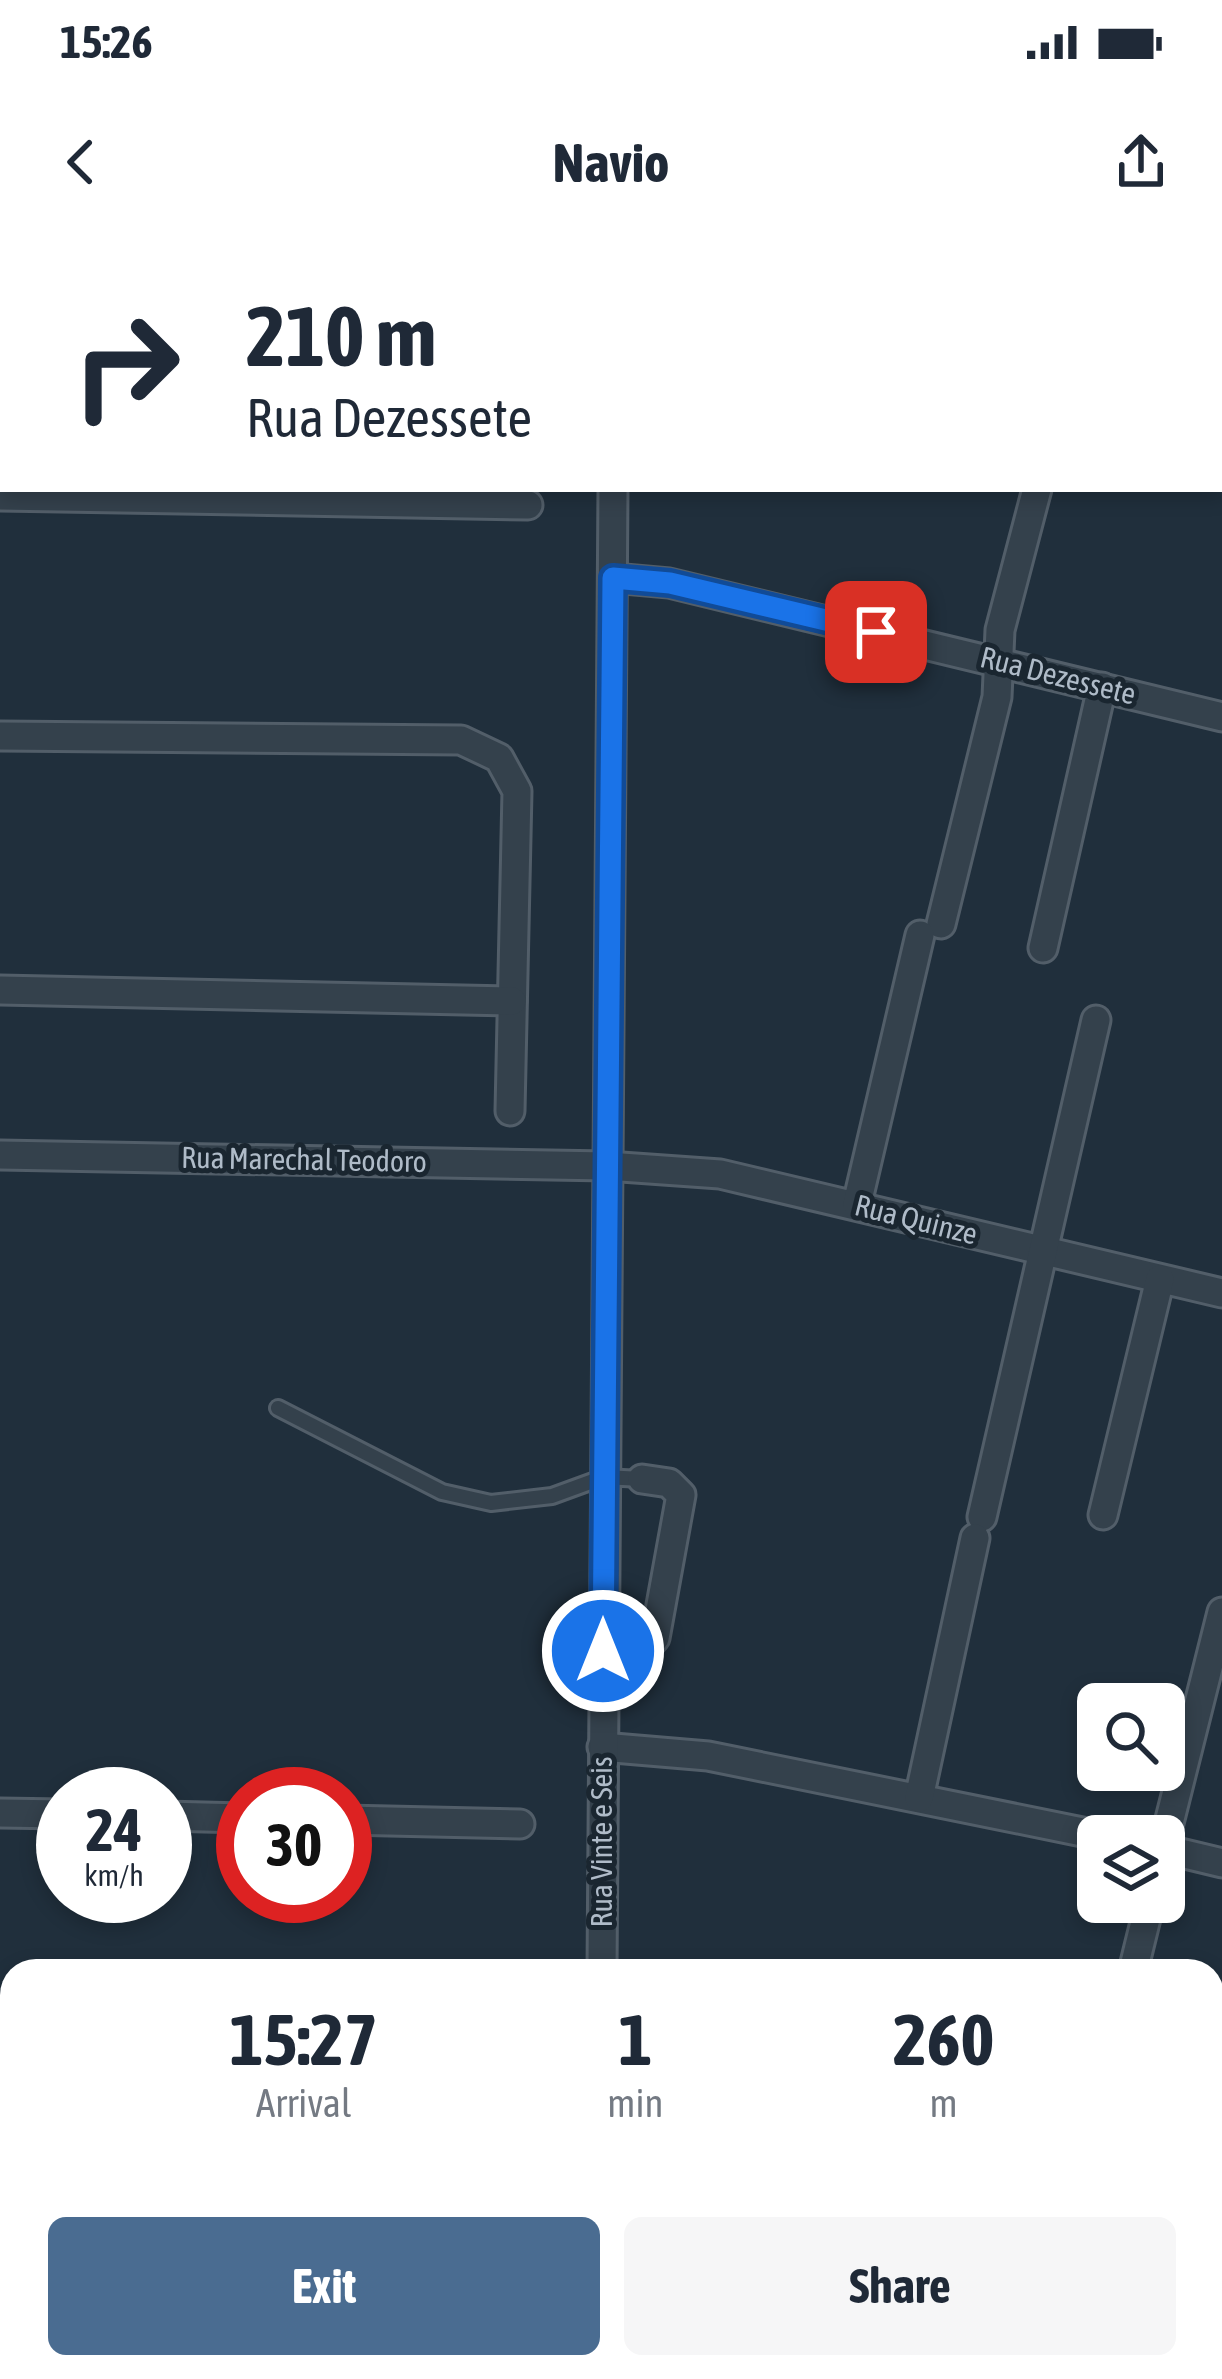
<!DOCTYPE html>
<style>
body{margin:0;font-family:"Asap Condensed",sans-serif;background:#f6f6f7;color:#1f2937;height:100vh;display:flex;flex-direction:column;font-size:45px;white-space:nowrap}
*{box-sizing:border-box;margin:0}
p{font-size:39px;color:#747a83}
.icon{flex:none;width:66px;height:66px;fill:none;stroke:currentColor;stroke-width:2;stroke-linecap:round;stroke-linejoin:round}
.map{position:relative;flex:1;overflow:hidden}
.details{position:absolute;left:0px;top:1719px;width:1224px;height:420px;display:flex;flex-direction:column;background:#fff;border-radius:36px 36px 0 0;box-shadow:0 6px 18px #0003}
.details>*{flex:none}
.top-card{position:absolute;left:0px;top:0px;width:1224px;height:252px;box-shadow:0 6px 18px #0003;background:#fff;color:#1f2937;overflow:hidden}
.fabs{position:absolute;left:1077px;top:1443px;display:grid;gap:24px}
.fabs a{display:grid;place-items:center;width:108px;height:108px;border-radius:18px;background:#fff;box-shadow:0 6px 18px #0003;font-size:60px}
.speed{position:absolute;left:36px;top:1527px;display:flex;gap:24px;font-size:60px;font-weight:700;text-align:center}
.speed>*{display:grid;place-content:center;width:156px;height:156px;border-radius:50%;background:#fff;box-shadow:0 6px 18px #0003;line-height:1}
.speed small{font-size:30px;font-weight:400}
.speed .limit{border:18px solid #d22;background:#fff;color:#111}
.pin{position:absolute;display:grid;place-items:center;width:102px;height:102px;color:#fff;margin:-51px;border-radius:24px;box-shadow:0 6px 18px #0006}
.me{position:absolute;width:132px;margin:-66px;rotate:0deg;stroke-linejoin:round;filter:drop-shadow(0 0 9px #0008)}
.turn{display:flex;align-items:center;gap:42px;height:252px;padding:0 48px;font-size:54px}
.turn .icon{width:156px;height:156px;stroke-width:2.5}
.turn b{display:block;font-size:84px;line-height:102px}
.eta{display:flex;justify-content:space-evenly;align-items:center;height:204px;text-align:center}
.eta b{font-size:72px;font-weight:700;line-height:84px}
.action{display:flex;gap:24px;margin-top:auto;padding:24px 48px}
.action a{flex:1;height:138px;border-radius:18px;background:#4a6c91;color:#fff;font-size:48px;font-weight:700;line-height:138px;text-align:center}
.action a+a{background:#f6f6f7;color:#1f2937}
.status{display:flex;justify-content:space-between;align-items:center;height:84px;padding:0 60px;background:#fff;direction:ltr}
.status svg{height:33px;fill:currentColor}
header{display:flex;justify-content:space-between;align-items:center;height:156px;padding:0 48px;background:#fff;font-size:54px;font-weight:700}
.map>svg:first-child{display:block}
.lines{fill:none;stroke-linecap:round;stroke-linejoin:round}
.service-casing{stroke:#525e69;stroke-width:20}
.minor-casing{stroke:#525e69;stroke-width:33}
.service{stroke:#34414c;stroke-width:14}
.minor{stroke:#34414c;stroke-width:27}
.route-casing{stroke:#114b97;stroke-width:30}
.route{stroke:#1a73e8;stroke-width:21}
.labels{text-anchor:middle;stroke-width:10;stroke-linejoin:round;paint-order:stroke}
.street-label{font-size:30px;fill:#afbbc8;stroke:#1a2630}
</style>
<div class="status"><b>15:26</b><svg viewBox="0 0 49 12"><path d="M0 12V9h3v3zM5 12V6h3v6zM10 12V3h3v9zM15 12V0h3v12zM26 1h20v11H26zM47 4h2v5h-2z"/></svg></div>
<header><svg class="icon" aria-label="back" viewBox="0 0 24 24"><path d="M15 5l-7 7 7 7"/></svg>Navio<svg class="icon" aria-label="share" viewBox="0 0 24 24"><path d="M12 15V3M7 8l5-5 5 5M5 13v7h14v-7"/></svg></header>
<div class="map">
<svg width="1222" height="2139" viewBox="0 0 1222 2139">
<rect width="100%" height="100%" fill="#202f3c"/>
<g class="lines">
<g class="service-casing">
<polyline id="service" points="278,1168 442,1252 491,1263 552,1256 604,1237 642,1239"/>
</g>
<g class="minor-casing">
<g id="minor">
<polyline points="614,3 614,0"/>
<polyline points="0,13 3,13"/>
<polyline points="0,256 528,265"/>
<polyline points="613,338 669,343 1222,477"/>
<polyline points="0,496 461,500 499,518 517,551 510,871"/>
<polyline points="941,684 997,457 1000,390 1037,249"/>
<polyline points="1043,708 1102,447"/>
<polyline points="0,750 512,761"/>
<polyline points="0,915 607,926 720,934 1222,1053"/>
<polyline points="857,964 920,695"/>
<polyline points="1103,1275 1160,1039"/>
<polyline points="982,1277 1096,780"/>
<polyline points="603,1411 645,1409 655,1398 681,1255 669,1243 642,1239"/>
<polyline points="602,1507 708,1516 1102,1596"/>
<polyline points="919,1558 975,1298"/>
<polyline points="0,1573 63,1574"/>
<polyline points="165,1576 243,1578"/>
<polyline points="345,1580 520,1584"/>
<polyline points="1164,1603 1222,1372"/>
<polyline points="1164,1609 1222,1623"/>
<polyline points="602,1731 613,249"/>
<polyline points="1133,1731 1150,1662"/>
<polyline points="1212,1956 1222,1955"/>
<polyline points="0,2043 12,2044"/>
<polyline points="1168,2127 1170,2139"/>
<polyline points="0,2138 115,2139"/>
<polyline points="483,2139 493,2127"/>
<polyline points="599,2139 599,2127"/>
</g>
</g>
<use href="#service" class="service"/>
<use href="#minor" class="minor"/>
</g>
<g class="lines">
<g class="route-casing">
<polyline id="route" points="603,1411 613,338 670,343 876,392"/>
</g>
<use href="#route" class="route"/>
</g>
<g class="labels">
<g class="street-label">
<text transform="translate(1058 436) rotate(14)" y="10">Rua Dezessete</text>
<text transform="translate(304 920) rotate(1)" y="10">Rua Marechal Teodoro</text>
<text transform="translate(916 980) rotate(14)" y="10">Rua Quinze</text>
<text transform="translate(602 1602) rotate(-90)" y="10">Rua Vinte e Seis</text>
</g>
</g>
</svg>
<div class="fabs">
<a><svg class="icon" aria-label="search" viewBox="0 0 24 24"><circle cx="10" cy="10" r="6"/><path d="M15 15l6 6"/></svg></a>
<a><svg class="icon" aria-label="layers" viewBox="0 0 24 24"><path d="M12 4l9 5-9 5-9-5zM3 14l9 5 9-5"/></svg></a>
</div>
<div class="speed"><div>24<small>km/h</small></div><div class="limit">30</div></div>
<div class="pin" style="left:876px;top:392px;background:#d93025"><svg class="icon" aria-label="arrive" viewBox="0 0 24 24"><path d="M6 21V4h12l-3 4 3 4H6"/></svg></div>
<svg class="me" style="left:603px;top:1411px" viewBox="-20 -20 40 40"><circle r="17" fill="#1a73e8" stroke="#fff" stroke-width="3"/><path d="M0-11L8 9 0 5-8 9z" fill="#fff"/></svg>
<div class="top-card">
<div class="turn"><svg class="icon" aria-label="right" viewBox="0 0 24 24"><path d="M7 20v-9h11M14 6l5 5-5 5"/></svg><div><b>210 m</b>Rua Dezessete</div></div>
</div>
<section class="details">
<div class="eta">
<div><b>15:27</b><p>Arrival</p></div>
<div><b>1</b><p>min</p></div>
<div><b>260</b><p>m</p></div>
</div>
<div class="action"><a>Exit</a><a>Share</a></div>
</section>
</div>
